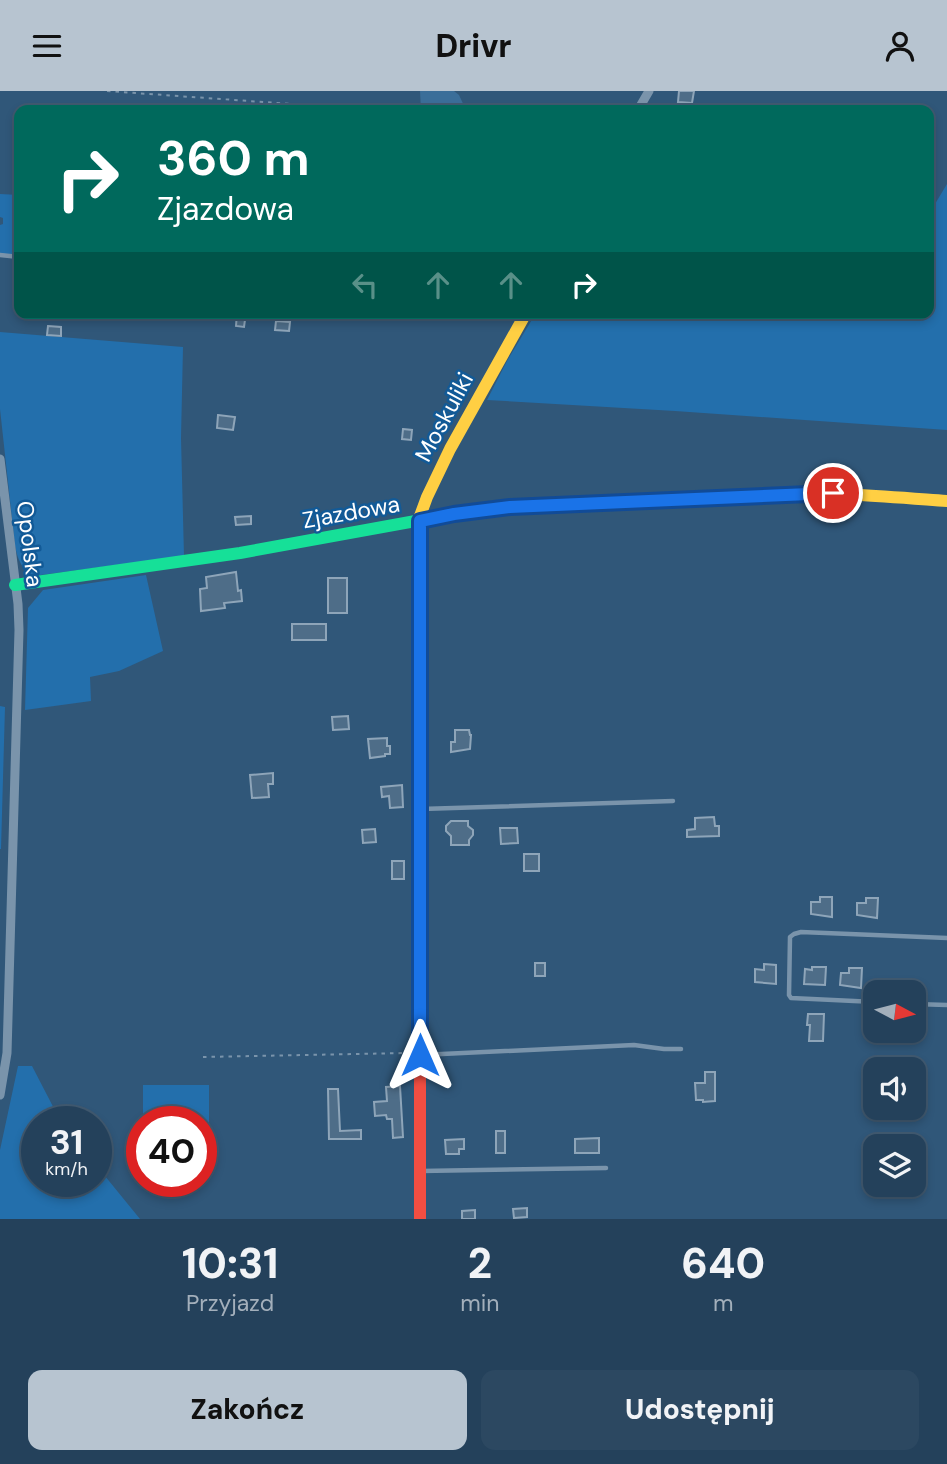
<!DOCTYPE html>
<html lang="pl">
<meta charset="utf-8">
<style>
body{margin:0;font-family:"DM Sans",sans-serif;background:#2c4861;color:#f1f3f6;height:100vh;display:flex;flex-direction:column;font-size:26px;white-space:nowrap}
*{box-sizing:border-box;margin:0}
p{font-size:23px;color:#a3afbb}
.icon{flex:none;width:38px;height:38px;fill:none;stroke:currentColor;stroke-width:2;stroke-linecap:round;stroke-linejoin:round}
.map{position:relative;height:1128px;overflow:hidden}
.sheet{display:flex;flex-direction:column;background:#24415b;flex:1}
.sheet>*{flex:none}
.hud{position:absolute;left:14px;top:14px;width:920px;height:214px;border-radius:14px;box-shadow:0 4px 10px #0003,0 0 0 2px #415a71;background:#00695c;color:#fff;overflow:hidden}
.needle{width:46px;rotate:97deg}
.buttons{position:absolute;left:863px;top:889px;display:grid;gap:14px}
.buttons a{display:grid;place-items:center;width:63px;height:63px;border-radius:14px;background:#24415b;box-shadow:0 4px 10px #0003,0 0 0 2px #415a71;font-size:35px}
.speed{position:absolute;left:21px;top:1015px;display:flex;gap:14px;font-size:35px;font-weight:700;text-align:center}
.speed>*{display:grid;place-content:center;width:91px;height:91px;border-radius:50%;background:#24415b;box-shadow:0 4px 10px #0003,0 0 0 2px #415a71;line-height:1}
.speed small{font-size:18px;font-weight:400}
.speed .limit{border:10px solid #d22;background:#fff;color:#111}
.pin{position:absolute;display:grid;place-items:center;width:60px;height:60px;color:#fff;margin:-30px;border:4px solid #fff;border-radius:50%;box-shadow:0 2px 7px #0007}
.me{position:absolute;width:77px;margin:-38px;rotate:0deg;stroke-linejoin:round;filter:drop-shadow(0 0 5px #0008)}
.turn{display:flex;align-items:center;gap:24px;height:147px;padding:0 28px;font-size:32px}
.turn .icon{width:91px;height:91px;stroke-width:2.5}
.turn b{display:block;font-size:49px;line-height:60px}
.lanes{display:flex;align-items:center;height:66px;padding:0 28px;background:#0003;justify-content:center;gap:35px;direction:ltr}
.lanes .off{opacity:.35}
.eta{display:flex;justify-content:space-evenly;align-items:center;height:119px;text-align:center}
.eta b{font-size:42px;font-weight:800;line-height:49px}
.cta{display:flex;gap:14px;margin-top:auto;padding:14px 28px}
.cta a{flex:1;height:80px;border-radius:14px;background:#b7c4d0;color:#111;font-size:28px;font-weight:800;line-height:80px;text-align:center}
.cta a+a{background:#2c4861;color:#f1f3f6}
header{display:flex;justify-content:space-between;align-items:center;height:91px;padding:0 28px;background:#b7c4d0;color:#111;font-size:32px;font-weight:800}
.map>svg:first-child{display:block}
.green{fill:#236fac}
.water{fill:#3b6e99}
.building{fill:#4e6d88;stroke:#8ea5b9;stroke-width:2}
.lines{fill:none;stroke-linecap:round;stroke-linejoin:round}
.path{stroke:#7a94ab;stroke-width:2;stroke-dasharray:3.5 5;stroke-linecap:butt}
.lane{stroke:#7a94ab;stroke-width:4.5}
.street{stroke:#7a94ab;stroke-width:9}
.fast{stroke:#16e098;stroke-width:12}
.slow{stroke:#ffcf43;stroke-width:12}
.jam{stroke:#f24e42;stroke-width:12}
.route-casing{stroke:#114b97;stroke-width:18}
.route{stroke:#1a73e8;stroke-width:12}
.labels{text-anchor:middle;stroke-width:5;stroke-linejoin:round;paint-order:stroke}
.street-label{font-size:23px;fill:#fff;stroke:#125a97}
</style>
<header><svg class="icon" aria-label="menu" viewBox="0 0 24 24"><path d="M4 6h16M4 12h16M4 18h16"/></svg>Drivr<svg class="icon" aria-label="person" viewBox="0 0 24 24"><circle cx="12" cy="8" r="4"/><path d="M4 21q1-7 8-7t8 7"/></svg></header>
<div class="map">
<svg width="947" height="1128" viewBox="0 0 947 1128">
<rect width="100%" height="100%" fill="#305779"/>
<g class="green">
<polygon points="947,93 947,339 675,320 487,309 507,270 536,222 929,222 929,123"/>
<polygon points="0,103 19,104 19,165 0,163 0,134 3,133 3,127 0,126"/>
<path d="M0,241L183,256L181,347L184,465L33,485C21,477 18,469 15,455L0,318Z"/>
<polygon points="146,484 163,560 119,580 90,586 91,610 25,619 28,517 43,499"/>
<polygon points="0,615 5,616 1,758 0,758"/>
<polygon points="18,975 32,975 61,1031 37,1031 37,1090 96,1090 96,1074 140,1128 0,1128 0,1059"/>
<polygon points="143,994 209,994 209,1058 201,1058 201,1031 143,1031"/>
</g>
<polygon class="water" points="420,0 454,0 459,4 466,19 421,19"/>
<g class="building">
<polygon points="679,0 694,0 692,12 678,11"/>
<polygon points="237,222 246,222 244,236 236,235"/>
<polygon points="276,230 290,231 289,240 275,239"/>
<polygon points="48,235 61,236 61,245 47,244"/>
<polygon points="218,324 235,326 233,339 217,337"/>
<polygon points="403,338 412,339 411,349 402,348"/>
<polygon points="251,425 251,433 236,434 235,426"/>
<polygon points="236,481 238,500 241,499 242,510 224,512 225,517 201,520 200,498 207,497 206,486"/>
<rect x="328" y="487" width="19" height="35"/>
<rect x="292" y="533" width="34" height="16"/>
<polygon points="348,625 349,638 333,639 332,626"/>
<polygon points="455,639 469,639 470,644 471,644 470,658 451,661 451,651 455,651"/>
<polygon points="387,647 387,655 390,655 390,663 385,663 385,665 370,667 368,648"/>
<polygon points="273,682 273,693 268,693 269,706 252,707 250,684"/>
<polygon points="402,694 403,716 390,717 389,705 382,706 381,696"/>
<polygon points="714,726 715,735 719,735 719,745 687,746 687,739 695,738 695,727"/>
<polygon points="451,730 468,730 468,735 473,739 473,744 469,749 469,754 451,754 451,745 446,740 446,735"/>
<polygon points="500,737 517,737 518,752 501,753"/>
<polygon points="375,738 376,751 363,752 362,739"/>
<rect x="524" y="763" width="15" height="17"/>
<rect x="392" y="770" width="12" height="18"/>
<polygon points="820,806 832,806 832,826 811,823 811,811 820,811"/>
<polygon points="866,807 878,807 877,827 857,824 857,812 866,812"/>
<rect x="535" y="872" width="10" height="13"/>
<polygon points="764,873 776,874 776,893 755,891 755,878 764,879"/>
<polygon points="812,876 826,876 825,894 804,893 805,878 812,879"/>
<polygon points="849,877 862,877 861,897 840,894 841,882 849,882"/>
<polygon points="808,923 824,923 823,950 809,950 810,934 807,934"/>
<polygon points="705,981 715,981 715,1010 703,1011 703,1009 696,1009 695,992 705,992"/>
<polygon points="400,995 403,1046 393,1047 392,1028 387,1028 386,1024 375,1025 374,1011 387,1010 386,996"/>
<polygon points="328,998 338,998 340,1040 361,1039 361,1048 329,1048"/>
<rect x="496" y="1040" width="9" height="22"/>
<polygon points="599,1047 599,1062 575,1062 575,1048"/>
<polygon points="464,1048 464,1058 459,1058 459,1063 446,1063 445,1049"/>
<polygon points="527,1117 527,1126 514,1127 513,1118"/>
<polygon points="475,1119 475,1128 462,1128 462,1120"/>
</g>
<g class="lines">
<g class="path">
<polyline points="107,0 348,17"/>
<polyline points="203,966 408,962"/>
</g>
<g class="lane">
<polyline points="0,164 19,166"/>
<polyline points="421,718 673,710"/>
<polyline points="875,911 791,907 789,904 790,846 794,843 801,841 947,847"/>
<polyline points="914,913 947,914"/>
<polyline points="421,964 634,954 664,958 681,958"/>
<polyline points="421,1080 606,1077"/>
</g>
<g class="street">
<polyline points="638,19 649,0"/>
<polyline points="0,368 18,513 19,539 7,962 0,1004"/>
</g>
<g class="fast">
<polyline points="15,494 240,462 454,423 494,418 781,403"/>
<polyline points="420,968 420,451"/>
</g>
<g class="slow">
<path d="M781,403C837,401 892,406 947,410"/>
<polyline points="420,451 420,425 427,406 450,358 526,222"/>
</g>
<polyline class="jam" points="420,968 420,1128"/>
</g>
<g class="lines">
<g class="route-casing">
<polyline id="route" points="420,964 420,430 454,423 510,416 833,402"/>
</g>
<use href="#route" class="route"/>
</g>
<g class="labels">
<g class="street-label">
<text transform="translate(444 326) rotate(-62)" y="8">Moskuliki</text>
<text transform="translate(351 421) rotate(-10)" y="8">Zjazdowa</text>
<text transform="translate(30 453) rotate(83)" y="8">Opolska</text>
</g>
</g>
</svg>
<div class="buttons">
<a><svg class="needle" viewBox="-14 -14 28 28"><path d="M0-13l5 13h-10z" fill="#e53935"/><path d="M0 13l5-13h-10z" fill="#a3afbb"/></svg></a>
<a><svg class="icon" aria-label="sound" viewBox="0 0 24 24"><path d="M4 9h4l5-4v14l-5-4H4zM17 9q2 3 0 6"/></svg></a>
<a><svg class="icon" aria-label="layers" viewBox="0 0 24 24"><path d="M12 4l9 5-9 5-9-5zM3 14l9 5 9-5"/></svg></a>
</div>
<div class="speed"><div>31<small>km/h</small></div><div class="limit">40</div></div>
<div class="pin" style="left:833px;top:402px;background:#d93025"><svg class="icon" aria-label="arrive" viewBox="0 0 24 24"><path d="M6 21V4h12l-3 4 3 4H6"/></svg></div>
<svg class="me" style="left:420px;top:964px" viewBox="-20 -20 40 40"><path d="M0-17L14 15 0 8-14 15z" fill="#1a73e8" stroke="#fff" stroke-width="4"/></svg>
<div class="hud">
<div class="turn"><svg class="icon" aria-label="right" viewBox="0 0 24 24"><path d="M7 20v-9h11M14 6l5 5-5 5"/></svg><div><b>360 m</b>Zjazdowa</div></div>
<div class="lanes"><svg class="icon off" aria-label="left" viewBox="0 0 24 24"><path d="M17 20v-9H6M10 6l-5 5 5 5"/></svg><svg class="icon off" aria-label="ahead" viewBox="0 0 24 24"><path d="M12 20V5M6 11l6-6 6 6"/></svg><svg class="icon off" aria-label="ahead" viewBox="0 0 24 24"><path d="M12 20V5M6 11l6-6 6 6"/></svg><svg class="icon" aria-label="right" viewBox="0 0 24 24"><path d="M7 20v-9h11M14 6l5 5-5 5"/></svg></div>
</div>
</div>
<section class="sheet">
<div class="eta">
<div><b>10:31</b><p>Przyjazd</p></div>
<div><b>2</b><p>min</p></div>
<div><b>640</b><p>m</p></div>
</div>
<div class="cta"><a>Zakończ</a><a>Udostępnij</a></div>
</section>
